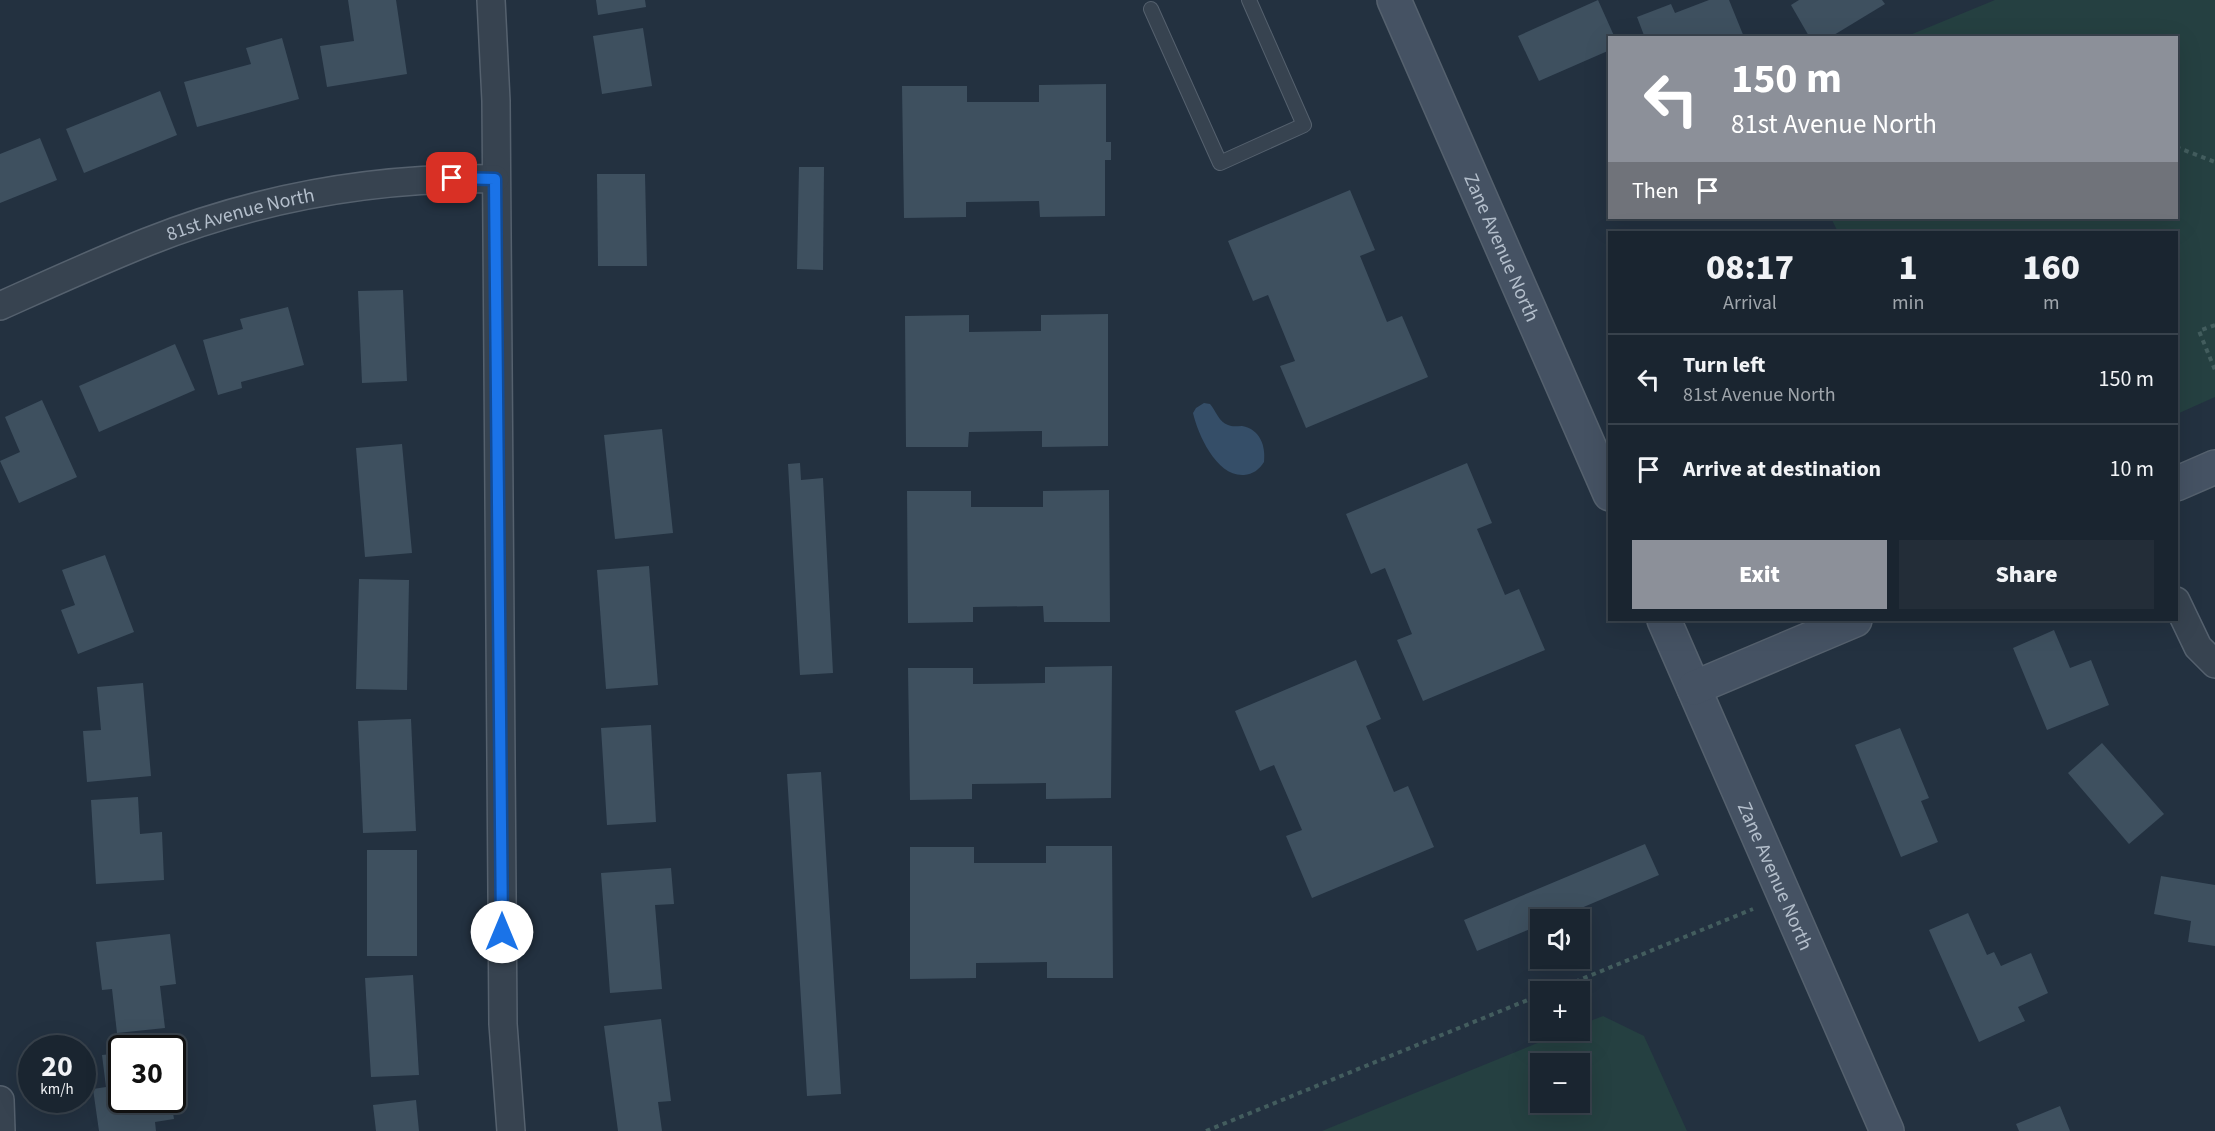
<!DOCTYPE html>
<meta charset="utf-8">
<style>
body{margin:0;font-family:"Source Sans 3",sans-serif;background:#232d38;color:#f1f3f6;height:100vh;display:flex;flex-direction:column;font-size:22px;white-space:nowrap}
*{box-sizing:border-box;margin:0}
p{font-size:20px;color:#9fa5ab}
.icon{flex:none;width:33px;height:33px;fill:none;stroke:currentColor;stroke-width:2;stroke-linecap:round;stroke-linejoin:round}
.map{position:relative;flex:1;overflow:hidden}
.side{position:absolute;left:1608px;top:231px;width:570px;height:390px;display:flex;flex-direction:column;background:#1a2530;border-radius:0px;box-shadow:0 6px 24px #0002,0 0 0 2px #38424c}
.side>*{flex:none}
.top-card{position:absolute;left:1608px;top:36px;width:570px;height:183px;border-radius:0px;box-shadow:0 6px 24px #0002,0 0 0 2px #38424c;background:#8c9099;color:#fff;overflow:hidden}
.tools{position:absolute;left:1530px;top:909px;display:grid;gap:12px}
.tools a{display:grid;place-items:center;width:60px;height:60px;border-radius:0px;background:#1a2530;box-shadow:0 6px 24px #0002,0 0 0 2px #38424c;font-size:30px}
.speed{position:absolute;left:18px;top:1035px;display:flex;gap:12px;font-size:30px;font-weight:700;text-align:center}
.speed>*{display:grid;place-content:center;width:78px;height:78px;border-radius:50%;background:#1a2530;box-shadow:0 6px 24px #0002,0 0 0 2px #38424c;line-height:1}
.speed small{font-size:15px;font-weight:400}
.speed .limit{border:3px solid #111;border-radius:9px;background:#fff;color:#111}
.pin{position:absolute;display:grid;place-items:center;width:51px;height:51px;color:#fff;margin:-26px;border-radius:12px;box-shadow:0 3px 9px #0006}
.me{position:absolute;width:66px;margin:-33px;rotate:0deg;stroke-linejoin:round;filter:drop-shadow(0 0 4px #0008)}
.turn{display:flex;align-items:center;gap:21px;height:126px;padding:0 24px;font-size:27px}
.turn .icon{width:78px;height:78px;stroke-width:2.5}
.turn b{display:block;font-size:42px;line-height:51px}
.then{display:flex;align-items:center;height:57px;padding:0 24px;background:#0003;gap:12px;font-size:22px}
.eta{display:flex;justify-content:space-evenly;align-items:center;height:102px;text-align:center}
.eta b{font-size:36px;font-weight:800;line-height:42px}
.action{display:flex;gap:12px;margin-top:auto;padding:12px 24px}
.action a{flex:1;height:69px;border-radius:0px;background:#8c9099;color:#fff;font-size:24px;font-weight:800;line-height:69px;text-align:center}
.action a+a{background:#232d38;color:#f1f3f6}
ul{padding:0;list-style:none}
li{display:flex;align-items:center;gap:18px;height:90px;padding:0 24px;border-top:2px solid #38424c}
li div{flex:1}
li b{display:block;font-size:22px}
li em{font-style:normal}
.map>svg:first-child{display:block}
.green{fill:#254041;fill-rule:evenodd}
.water{fill:#354e68}
.building{fill:#3e505f}
.lines{fill:none;stroke-linecap:round;stroke-linejoin:round}
.lane-casing{stroke:#55616e;stroke-width:16}
.street-casing{stroke:#55616e;stroke-width:30}
.secondary-casing{stroke:#55616e;stroke-width:36}
.path{stroke:#435d5e;stroke-width:4;stroke-dasharray:4.5 4.5;stroke-linecap:butt}
.lane{stroke:#374350;stroke-width:14}
.street{stroke:#374350;stroke-width:27}
.secondary{stroke:#455263;stroke-width:33}
.route-casing{stroke:#114b97;stroke-width:15}
.route{stroke:#1a73e8;stroke-width:10}
.labels{text-anchor:middle;stroke-width:5;stroke-linejoin:round;paint-order:stroke}
.street-label{font-size:20px;fill:#b3becb;stroke:#1c2835}
</style>
<div class="map">
<svg width="2215" height="1131" viewBox="0 0 2215 1131">
<rect width="100%" height="100%" fill="#233140"/>
<g class="green">
<polygon points="1995,0 2215,0 2215,397 2177,414 2176,232 1838,232 1831,218 2176,218 2176,38 1905,37"/>
<path d="M1603,1016L1644,1036L1687,1131H1322L1567,1031L1580,1030V1025ZM1540,1064H1580V1102H1540Z"/>
</g>
<path class="water" d="M1204,403L1210,404C1216,411 1219,422 1228,425C1232,427 1237,426 1242,426C1260,429 1266,446 1264,462C1259,470 1253,474 1244,475C1217,477 1198,435 1193,413L1196,408Z"/>
<g class="building">
<polygon points="348,0 396,0 407,74 327,87 320,46 354,41"/>
<polygon points="596,0 645,0 646,7 598,15"/>
<polygon points="1598,0 1615,38 1610,38 1610,50 1539,81 1518,36"/>
<polygon points="1709,0 1729,0 1744,37 1645,38 1637,17 1671,4 1675,13"/>
<polygon points="1799,0 1882,0 1885,4 1829,38 1810,38 1791,5"/>
<polygon points="643,28 652,86 602,94 593,36"/>
<polygon points="282,38 299,99 197,127 184,82 251,64 246,48"/>
<polygon points="1106,84 1106,142 1111,142 1111,160 1105,160 1105,216 1040,217 1039,201 966,202 966,217 904,218 902,86 967,86 967,102 1039,102 1039,85"/>
<polygon points="160,91 177,135 84,173 66,129"/>
<polygon points="40,138 57,180 0,203 0,154"/>
<polygon points="799,167 824,167 823,270 797,269"/>
<polygon points="597,174 645,174 647,266 598,266"/>
<polygon points="1350,190 1375,250 1360,256 1387,322 1402,316 1428,377 1306,428 1280,366 1295,361 1268,295 1253,301 1228,241"/>
<polygon points="403,290 407,381 362,383 358,291"/>
<polygon points="288,307 304,365 241,382 242,388 218,395 203,340 243,329 240,319"/>
<polygon points="1108,314 1108,446 1042,447 1042,431 969,432 968,447 906,447 905,316 969,315 969,332 1041,331 1041,315"/>
<polygon points="175,344 195,390 99,432 79,386"/>
<polygon points="42,400 77,477 19,503 0,461 20,452 5,417"/>
<polygon points="662,429 673,533 615,539 604,435"/>
<polygon points="402,444 412,553 365,557 356,448"/>
<polygon points="800,463 801,480 823,478 833,673 800,675 788,464"/>
<polygon points="1467,463 1492,523 1477,529 1505,595 1519,589 1545,650 1423,701 1397,640 1412,634 1385,568 1371,574 1346,514"/>
<polygon points="1109,490 1110,622 1044,622 1043,606 973,607 973,622 908,623 907,491 971,491 971,507 1043,507 1043,491"/>
<polygon points="105,555 134,632 78,654 61,610 75,605 62,570"/>
<polygon points="649,566 658,685 606,689 597,570"/>
<polygon points="359,579 409,580 407,690 356,689"/>
<polygon points="2054,630 2070,668 2091,660 2109,705 2047,730 2013,648"/>
<polygon points="1356,660 1381,719 1366,726 1394,792 1408,786 1434,847 1312,898 1286,836 1302,830 1274,765 1260,771 1235,711"/>
<polygon points="1112,666 1111,798 1046,799 1046,783 972,784 972,799 910,800 908,668 973,668 973,684 1045,683 1045,667"/>
<polygon points="143,683 151,776 87,782 83,731 101,730 97,687"/>
<polygon points="411,719 416,831 363,833 358,721"/>
<polygon points="651,725 656,822 607,825 601,728"/>
<polygon points="1900,728 1929,798 1921,801 1938,842 1901,857 1855,745"/>
<polygon points="2102,743 2164,814 2129,844 2068,773"/>
<polygon points="821,772 841,1094 807,1096 787,774"/>
<polygon points="138,797 140,834 162,832 164,880 96,884 91,800"/>
<polygon points="1645,844 1659,875 1553,920 1540,920 1540,925 1477,951 1464,920"/>
<polygon points="1046,846 1112,846 1113,978 1047,978 1047,962 976,963 976,978 910,979 910,847 974,847 974,863 1046,863"/>
<rect x="367" y="850" width="50" height="106"/>
<polygon points="671,868 674,904 655,905 662,989 610,993 601,873"/>
<polygon points="2161,876 2215,885 2215,946 2188,942 2191,921 2154,914"/>
<polygon points="1968,913 1987,955 1994,952 2001,966 2031,953 2048,993 2018,1007 2025,1021 1979,1042 1929,930"/>
<polygon points="170,934 176,984 160,986 165,1028 117,1033 112,989 102,990 96,942"/>
<polygon points="413,975 419,1075 371,1077 365,978"/>
<polygon points="661,1019 671,1101 658,1102 662,1131 618,1131 604,1026"/>
<polygon points="122,1053 122,1100 171,1100 174,1119 155,1122 156,1131 99,1131 93,1089 106,1087 102,1055"/>
<polygon points="416,1100 419,1131 376,1131 373,1105"/>
<polygon points="2060,1106 2070,1131 2019,1131 2016,1124"/>
</g>
<g class="lines">
<g class="lane-casing">
<polyline id="lane" points="1151,9 1220,163 1304,125 1249,0"/>
</g>
<g class="street-casing">
<g id="street">
<polyline points="491,0 496,101 503,1024 511,1131"/>
<path id="s1" d="M0,306C49,284 97,262 147,242C258,198 377,177 495,179"/>
<polyline points="2176,601 2198,647 2215,664"/>
<polyline points="0,1100 1,1131"/>
</g>
</g>
<g class="secondary-casing">
<g id="secondary">
<path id="s2" d="M1394,0L1610,494"/>
<polyline points="2176,484 2215,467"/>
<path id="s3" d="M1664,620L1887,1131"/>
<polyline points="1694,688 1855,620"/>
</g>
</g>
<g class="path">
<polyline points="2176,147 2215,162"/>
<polyline points="2215,325 2199,331 2215,370"/>
<polyline points="1550,992 1753,909"/>
<polyline points="1206,1131 1540,995"/>
</g>
<use href="#lane" class="lane"/>
<use href="#street" class="street"/>
<use href="#secondary" class="secondary"/>
</g>
<g class="lines">
<g class="route-casing">
<polyline id="route" points="452,178 495,179 502,932"/>
</g>
<use href="#route" class="route"/>
</g>
<g class="labels">
<g class="street-label">
<text dy="7" stroke="none"><textPath href="#s1" startOffset="258">81st Avenue North</textPath></text>
<text dy="7" stroke="none"><textPath href="#s2" startOffset="270">Zane Avenue North</textPath></text>
<text dy="7" stroke="none"><textPath href="#s3" startOffset="279">Zane Avenue North</textPath></text>
</g>
</g>
</svg>
<div class="tools">
<a><svg class="icon" aria-label="sound" viewBox="0 0 24 24"><path d="M4 9h4l5-4v14l-5-4H4zM17 9q2 3 0 6"/></svg></a>
<a>+</a>
<a>−</a>
</div>
<div class="speed"><div>20<small>km/h</small></div><div class="limit">30</div></div>
<div class="pin" style="left:452px;top:178px;background:#d93025"><svg class="icon" aria-label="arrive" viewBox="0 0 24 24"><path d="M6 21V4h12l-3 4 3 4H6"/></svg></div>
<svg class="me" style="left:502px;top:932px" viewBox="-20 -20 40 40"><circle r="19" fill="#fff"/><path d="M0-13L10 11 0 6-10 11z" fill="#1a73e8"/></svg>
<div class="top-card">
<div class="turn"><svg class="icon" aria-label="left" viewBox="0 0 24 24"><path d="M17 20v-9H6M10 6l-5 5 5 5"/></svg><div><b>150 m</b>81st Avenue North</div></div>
<div class="then">Then<svg class="icon" aria-label="arrive" viewBox="0 0 24 24"><path d="M6 21V4h12l-3 4 3 4H6"/></svg></div>
</div>
<section class="side">
<div class="eta">
<div><b>08:17</b><p>Arrival</p></div>
<div><b>1</b><p>min</p></div>
<div><b>160</b><p>m</p></div>
</div>
<ul>
<li><svg class="icon" aria-label="left" viewBox="0 0 24 24"><path d="M17 20v-9H6M10 6l-5 5 5 5"/></svg><div><b>Turn left</b><p>81st Avenue North</p></div><em>150 m</em></li>
<li><svg class="icon" aria-label="arrive" viewBox="0 0 24 24"><path d="M6 21V4h12l-3 4 3 4H6"/></svg><div><b>Arrive at destination</b></div><em>10 m</em></li>
</ul>
<div class="action"><a>Exit</a><a>Share</a></div>
</section>
</div>
